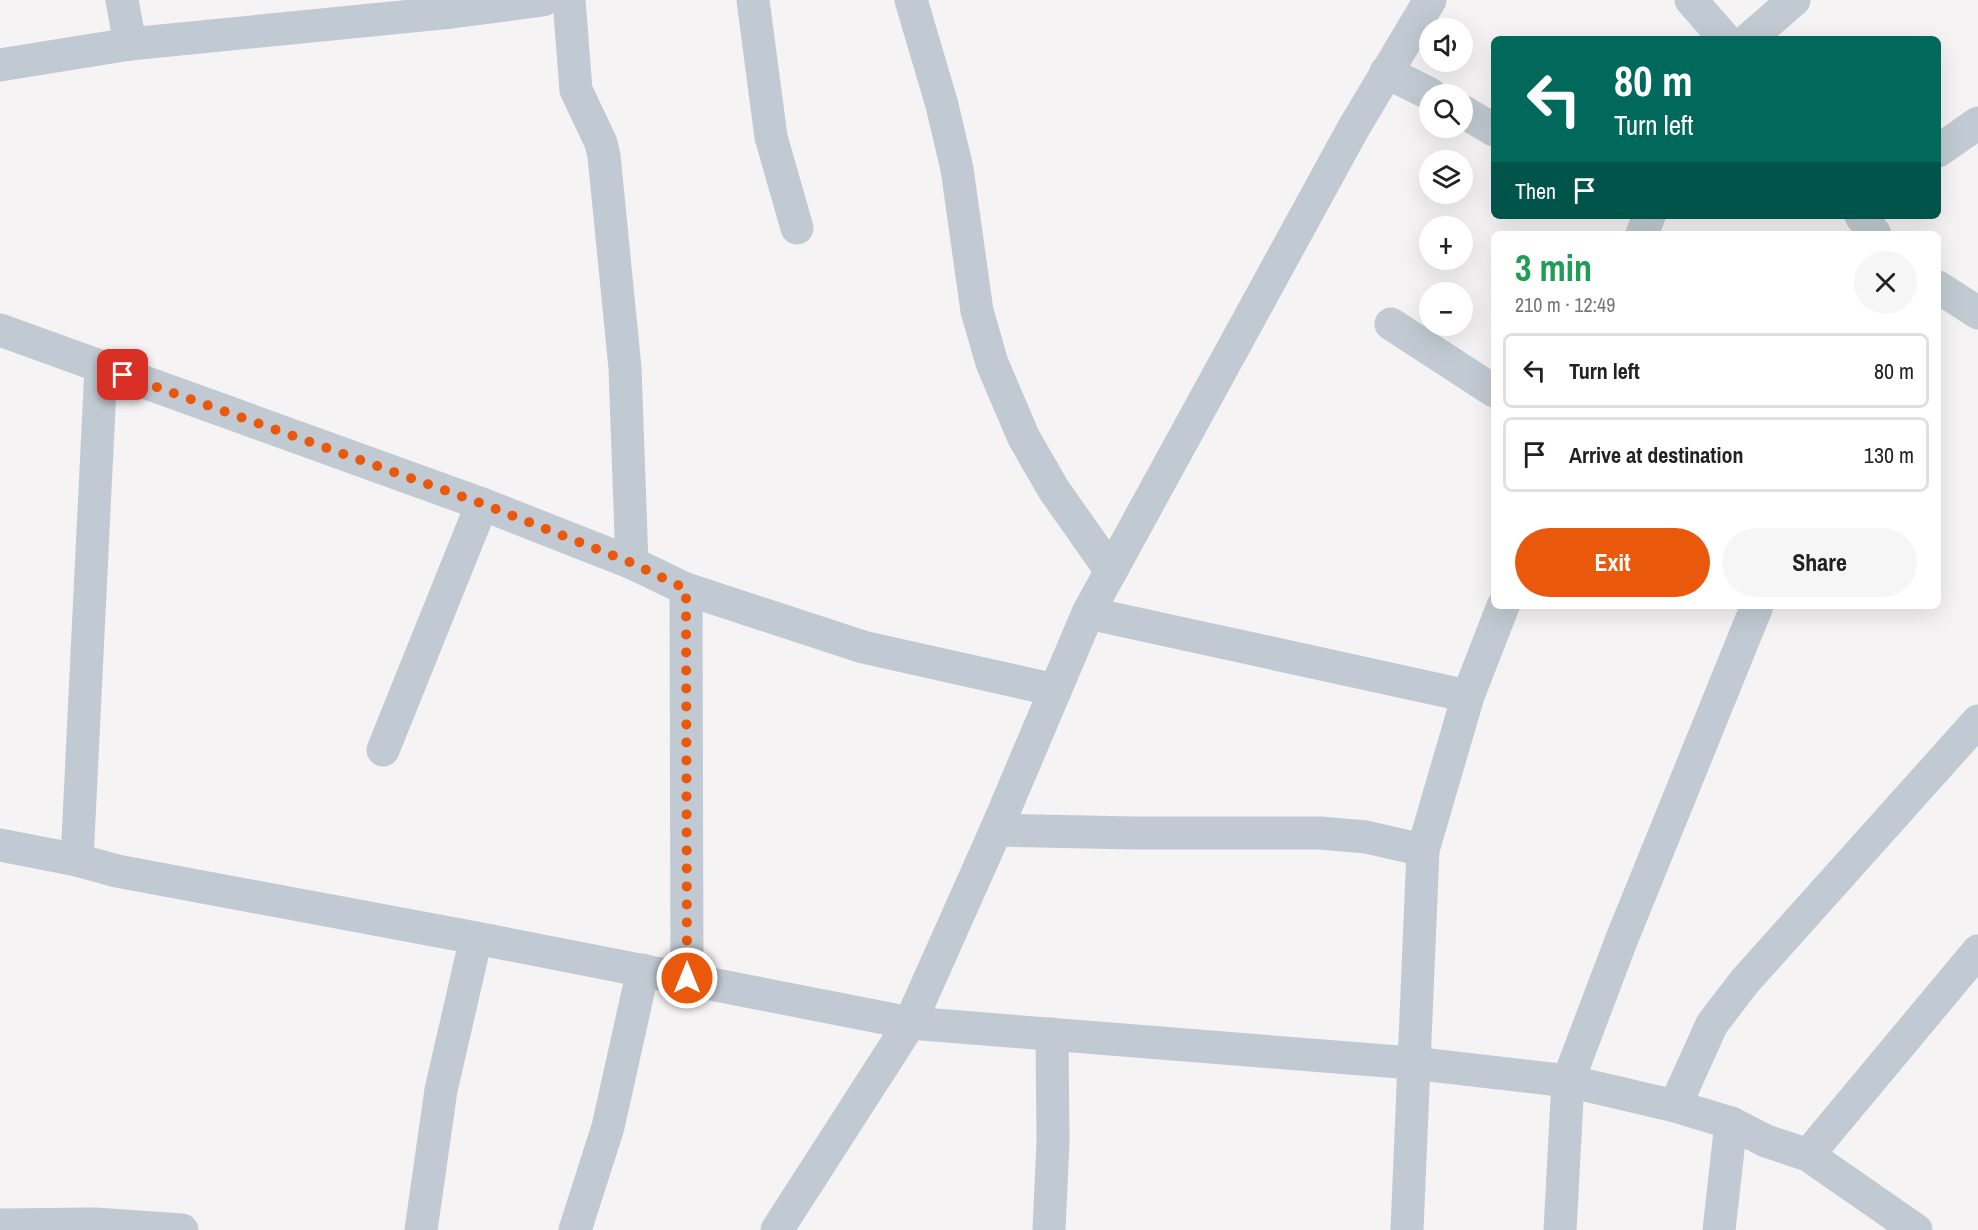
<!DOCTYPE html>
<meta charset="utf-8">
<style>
body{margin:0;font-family:"Archivo Narrow",sans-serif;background:#f6f6f6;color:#222;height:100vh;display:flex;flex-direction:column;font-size:22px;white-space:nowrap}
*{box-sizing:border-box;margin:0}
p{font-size:20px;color:#767676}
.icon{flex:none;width:33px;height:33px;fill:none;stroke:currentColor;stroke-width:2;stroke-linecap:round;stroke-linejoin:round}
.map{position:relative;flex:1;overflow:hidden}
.panel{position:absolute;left:1491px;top:231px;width:450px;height:378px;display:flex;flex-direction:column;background:#fff;border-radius:9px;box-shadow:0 6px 24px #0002}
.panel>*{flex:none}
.guide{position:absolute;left:1491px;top:36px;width:450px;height:183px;border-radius:9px;box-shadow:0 6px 24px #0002;background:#00695c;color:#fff;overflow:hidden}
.controls{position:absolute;left:1419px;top:18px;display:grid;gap:12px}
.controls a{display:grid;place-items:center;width:54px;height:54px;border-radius:50%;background:#fff;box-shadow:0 6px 24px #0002;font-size:30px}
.pin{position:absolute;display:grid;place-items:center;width:51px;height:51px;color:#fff;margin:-26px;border-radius:12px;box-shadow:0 3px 9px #0006}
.me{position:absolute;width:66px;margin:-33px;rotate:0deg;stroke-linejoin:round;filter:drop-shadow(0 0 4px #0008)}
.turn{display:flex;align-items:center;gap:21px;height:126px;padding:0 24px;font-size:27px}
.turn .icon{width:78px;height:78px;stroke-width:2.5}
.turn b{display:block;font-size:42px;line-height:51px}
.then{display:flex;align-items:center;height:57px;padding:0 24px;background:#0003;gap:12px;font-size:22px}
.round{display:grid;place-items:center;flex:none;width:63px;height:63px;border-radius:32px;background:#f6f6f6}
.overview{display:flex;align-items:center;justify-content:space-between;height:102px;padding:0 24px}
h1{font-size:36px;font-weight:800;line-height:45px;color:#1e9e55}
.action{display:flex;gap:12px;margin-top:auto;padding:12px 24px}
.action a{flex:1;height:69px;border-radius:36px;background:#ea580c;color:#fff;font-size:24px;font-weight:800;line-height:69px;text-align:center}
.action a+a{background:#f6f6f6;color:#222}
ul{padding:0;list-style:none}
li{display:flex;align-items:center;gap:18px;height:75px;margin:0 12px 9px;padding:0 12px;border:3px solid #e0e0e0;border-radius:9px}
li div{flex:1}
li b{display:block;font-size:22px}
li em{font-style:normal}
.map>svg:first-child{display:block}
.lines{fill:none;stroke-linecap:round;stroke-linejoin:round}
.minor{stroke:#c1cad2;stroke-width:33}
.route{stroke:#ea580c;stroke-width:10;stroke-dasharray:0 18}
</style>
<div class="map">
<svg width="1978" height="1230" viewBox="0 0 1978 1230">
<rect width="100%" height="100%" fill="#f5f3f3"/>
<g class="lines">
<g class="minor">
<polyline points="122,0 130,44"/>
<polyline points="569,0 576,90 601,143 604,156 625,368 632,563"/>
<polyline points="753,0 771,137 797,228"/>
<polyline points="911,0 942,105 957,169 977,311 992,363 1024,438 1054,490 1111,571"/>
<polyline points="1691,0 1725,39"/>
<polyline points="1749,39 1794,0"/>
<polyline points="0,65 130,44 452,12 543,0"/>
<polyline points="1386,72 1430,94"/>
<polyline points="1462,111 1494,130"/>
<polyline points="1938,151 1978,123"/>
<polyline points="1861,216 1875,234"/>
<polyline points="1642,234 1649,216"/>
<polyline points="1938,287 1978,313"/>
<polyline points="1391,324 1494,391"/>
<polyline points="0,330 482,504 632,563 686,589 863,647 1055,690"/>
<polyline points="686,589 687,978"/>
<polyline points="1088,613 1468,696"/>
<polyline points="383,750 482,504"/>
<polyline points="996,830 1133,833 1320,833 1366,837 1423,850"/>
<polyline points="0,845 77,860 117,871 476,938 910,1023 1412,1063 1568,1081 1675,1106 1731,1123 1766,1141 1808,1155 1916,1230"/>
<polyline points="77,860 101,367"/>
<polyline points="1675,1106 1712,1024 1745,981 1978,721"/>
<polyline points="1808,1155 1978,951"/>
<polyline points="0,1225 95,1224 182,1230"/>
<polyline points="421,1230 441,1090 476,938"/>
<polyline points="575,1230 608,1127 643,970"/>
<polyline points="777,1230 910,1023 996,830 1088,613 1353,129 1430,0"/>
<polyline points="1049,1230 1053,1142 1052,1034"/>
<polyline points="1407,1230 1423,850 1468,696 1503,606"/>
<polyline points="1560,1230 1568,1081 1621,941 1757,606"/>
<polyline points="1719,1230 1731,1123"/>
</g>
</g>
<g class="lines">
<polyline class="route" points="123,375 483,504 632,563 686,589 687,978"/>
</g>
</svg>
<div class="controls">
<a><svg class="icon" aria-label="sound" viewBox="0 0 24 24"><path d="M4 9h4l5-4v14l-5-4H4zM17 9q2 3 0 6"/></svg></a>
<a><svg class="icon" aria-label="search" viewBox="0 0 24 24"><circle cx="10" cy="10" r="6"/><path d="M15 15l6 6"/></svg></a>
<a><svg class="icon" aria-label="layers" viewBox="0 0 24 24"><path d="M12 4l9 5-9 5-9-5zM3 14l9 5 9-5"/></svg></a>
<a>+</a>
<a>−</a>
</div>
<div class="pin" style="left:123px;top:375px;background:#d93025"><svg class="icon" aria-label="arrive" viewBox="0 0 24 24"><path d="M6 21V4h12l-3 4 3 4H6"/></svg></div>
<svg class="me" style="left:687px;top:978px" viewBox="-20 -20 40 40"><circle r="17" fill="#ea580c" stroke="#fff" stroke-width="3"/><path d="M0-11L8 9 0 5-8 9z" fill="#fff"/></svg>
<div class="guide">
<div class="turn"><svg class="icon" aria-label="left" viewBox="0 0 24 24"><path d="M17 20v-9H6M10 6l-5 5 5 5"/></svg><div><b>80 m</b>Turn left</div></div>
<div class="then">Then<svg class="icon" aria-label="arrive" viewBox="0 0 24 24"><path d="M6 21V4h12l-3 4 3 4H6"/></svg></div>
</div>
<section class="panel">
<div class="overview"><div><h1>3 min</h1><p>210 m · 12:49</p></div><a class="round"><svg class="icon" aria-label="close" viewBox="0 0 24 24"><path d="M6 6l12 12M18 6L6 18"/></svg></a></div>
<ul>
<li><svg class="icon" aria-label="left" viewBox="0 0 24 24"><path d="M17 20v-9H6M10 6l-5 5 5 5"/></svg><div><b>Turn left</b></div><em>80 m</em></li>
<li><svg class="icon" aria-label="arrive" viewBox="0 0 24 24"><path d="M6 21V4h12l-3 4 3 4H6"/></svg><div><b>Arrive at destination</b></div><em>130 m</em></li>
</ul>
<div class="action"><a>Exit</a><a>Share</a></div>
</section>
</div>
